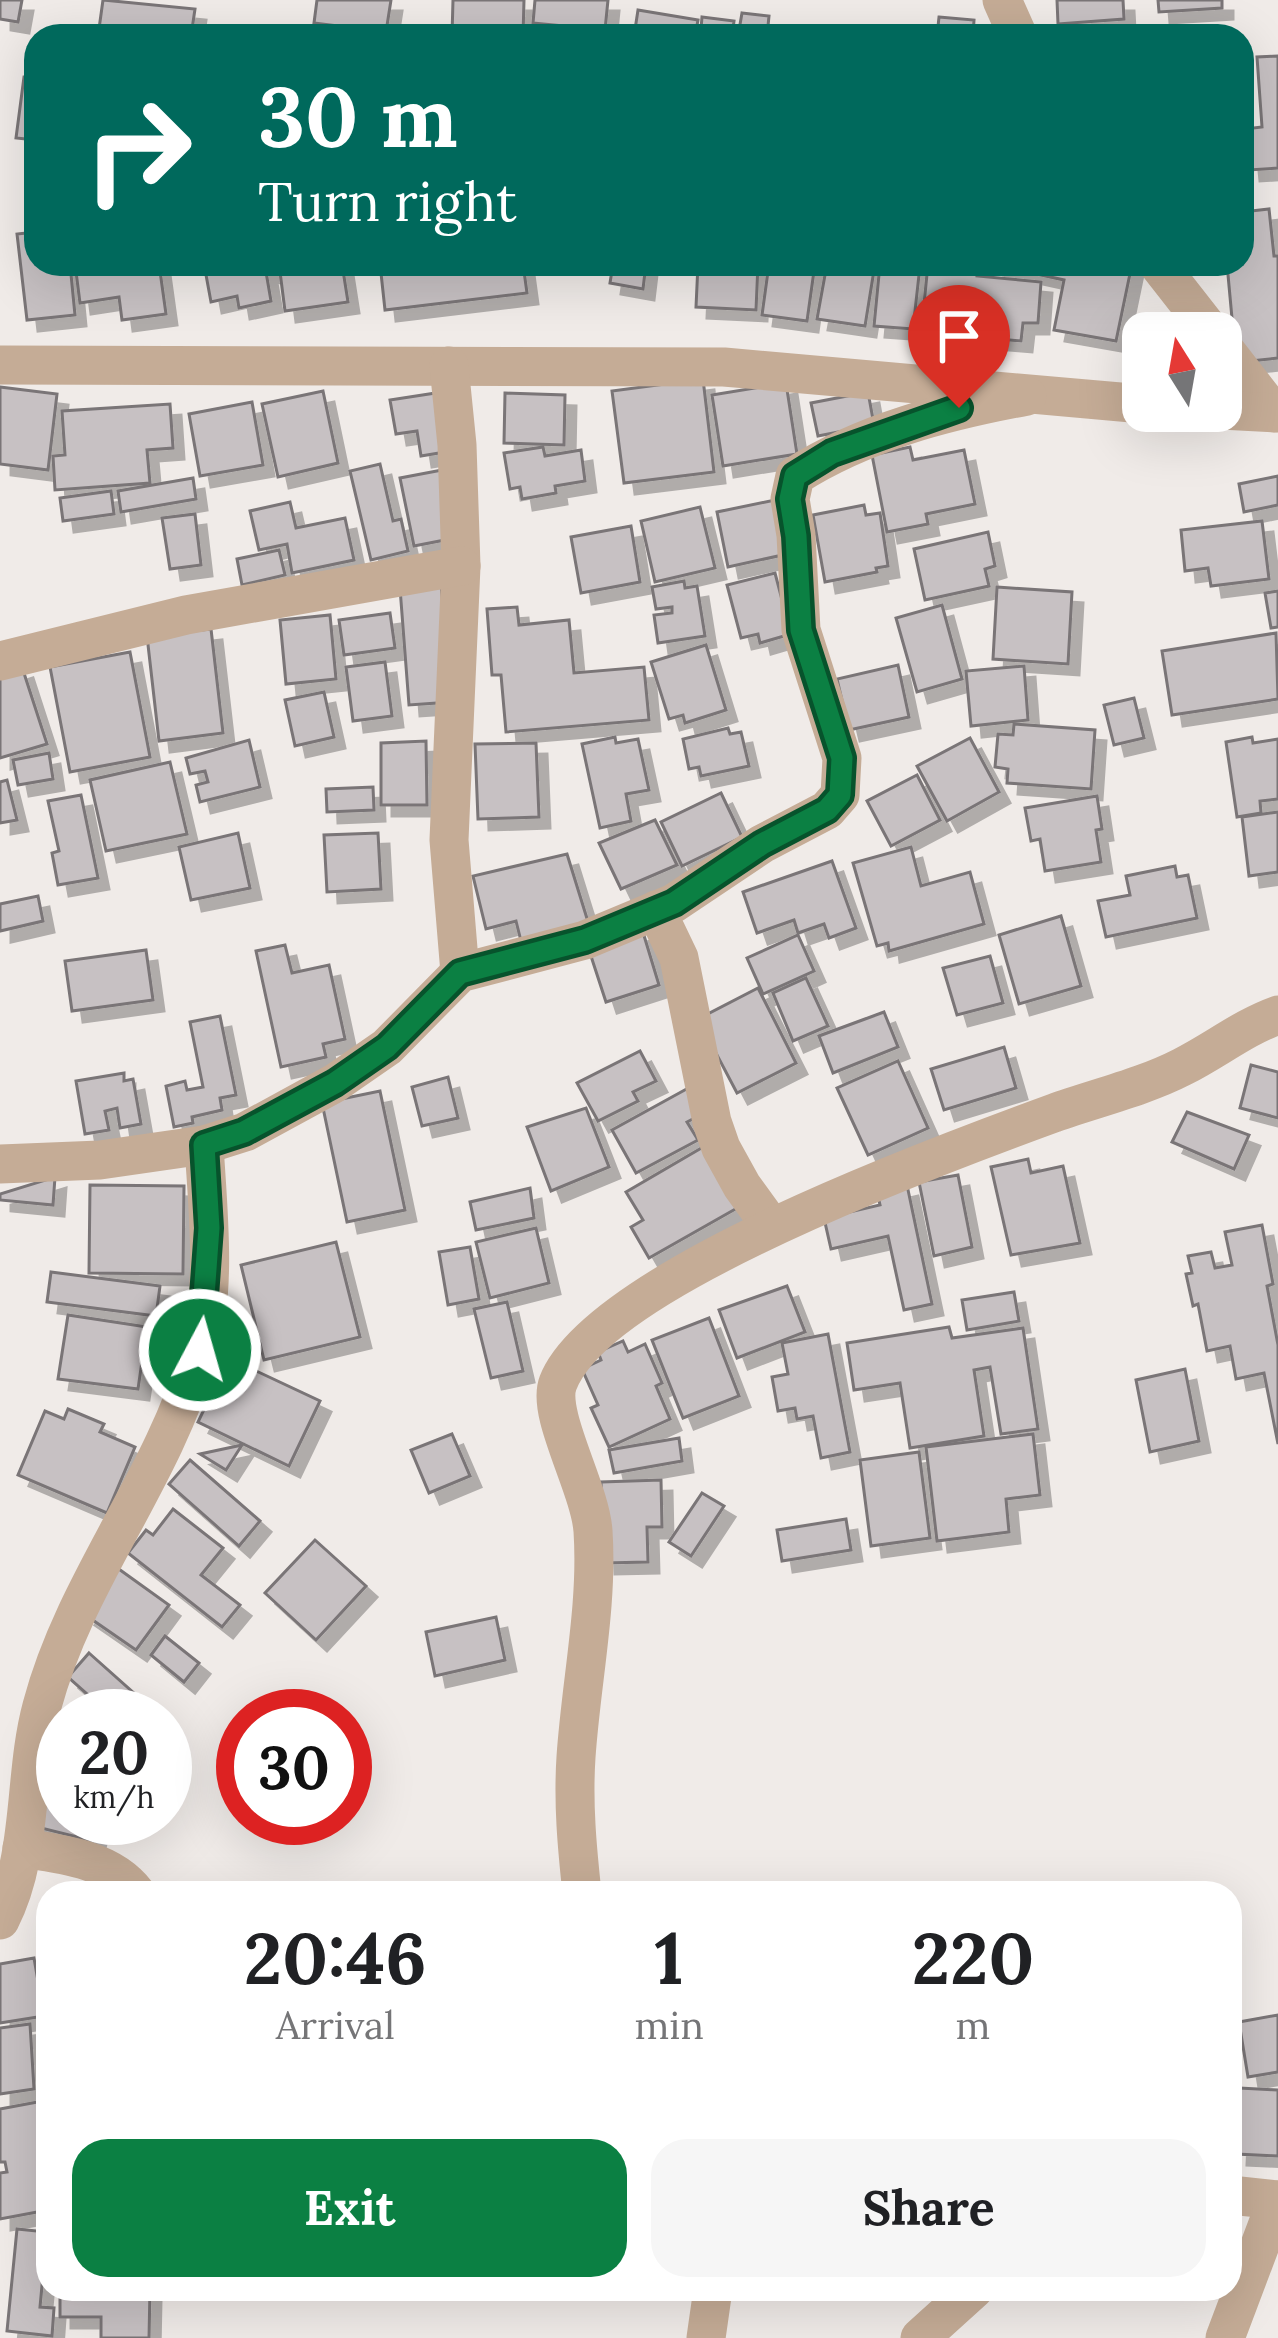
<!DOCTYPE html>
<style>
body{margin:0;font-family:Lora,serif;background:#f6f6f6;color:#202124;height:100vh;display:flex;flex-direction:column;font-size:45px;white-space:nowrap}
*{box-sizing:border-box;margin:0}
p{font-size:39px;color:#757577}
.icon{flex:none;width:66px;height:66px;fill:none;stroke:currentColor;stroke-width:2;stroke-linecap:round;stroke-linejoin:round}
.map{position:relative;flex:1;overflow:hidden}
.drawer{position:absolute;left:36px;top:1881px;width:1206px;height:420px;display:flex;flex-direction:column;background:#fff;border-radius:36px;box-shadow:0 12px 48px #0002}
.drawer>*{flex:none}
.hud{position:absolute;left:24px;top:24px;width:1230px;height:252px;border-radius:36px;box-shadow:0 12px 48px #0002;background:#00695c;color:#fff;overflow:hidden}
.needle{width:78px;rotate:349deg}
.tools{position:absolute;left:1122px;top:312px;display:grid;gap:24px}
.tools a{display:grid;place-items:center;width:120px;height:120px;border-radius:24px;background:#fff;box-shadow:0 12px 48px #0002;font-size:60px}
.speed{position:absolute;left:36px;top:1689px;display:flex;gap:24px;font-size:60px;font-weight:700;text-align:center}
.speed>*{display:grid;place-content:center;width:156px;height:156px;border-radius:50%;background:#fff;box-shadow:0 12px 48px #0002;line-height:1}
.speed small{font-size:30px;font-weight:400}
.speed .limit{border:18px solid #d22;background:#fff;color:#111}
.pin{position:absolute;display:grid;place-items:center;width:102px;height:102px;color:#fff;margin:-123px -51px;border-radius:50% 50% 50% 0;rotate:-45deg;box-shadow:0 0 12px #0007}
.pin .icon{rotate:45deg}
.me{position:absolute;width:132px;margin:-66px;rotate:6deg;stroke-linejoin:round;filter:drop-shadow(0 0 9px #0008)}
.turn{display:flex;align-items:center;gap:42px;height:252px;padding:0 36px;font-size:54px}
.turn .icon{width:156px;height:156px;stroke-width:2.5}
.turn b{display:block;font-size:84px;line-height:102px}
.eta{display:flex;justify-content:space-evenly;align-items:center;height:204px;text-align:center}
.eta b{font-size:72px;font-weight:700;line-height:84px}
.button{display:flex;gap:24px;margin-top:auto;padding:24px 36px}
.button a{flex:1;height:138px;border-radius:36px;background:#0b8043;color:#fff;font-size:48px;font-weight:700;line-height:138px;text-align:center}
.button a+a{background:#f6f6f6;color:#202124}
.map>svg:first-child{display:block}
.building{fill:#c7c1c3;stroke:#7a7577;stroke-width:3;filter:url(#shadow)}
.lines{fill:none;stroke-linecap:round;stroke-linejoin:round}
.street{stroke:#c5ac96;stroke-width:39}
.route-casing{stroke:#07532c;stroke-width:30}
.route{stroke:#0b8043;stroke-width:21}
</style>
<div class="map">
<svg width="1278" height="2338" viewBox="0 0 1278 2338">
<defs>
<filter id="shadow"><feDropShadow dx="11" dy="11" stdDeviation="0" flood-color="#0004"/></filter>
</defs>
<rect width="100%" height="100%" fill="#f0ebe8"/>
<g class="building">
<polygon points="0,0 22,0 18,22 0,19"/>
<polygon points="103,0 195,9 191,36 98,36"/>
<polygon points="317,0 391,0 386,32 314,23"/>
<polygon points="453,0 524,0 523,36 452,36"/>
<polygon points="535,0 608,0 605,30 533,23"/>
<polygon points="1057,0 1123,0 1124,19 1058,24"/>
<polygon points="1158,0 1222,0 1222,8 1159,12"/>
<polygon points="638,10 698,20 695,36 634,36"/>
<polygon points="742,13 769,16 767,36 738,36"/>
<polygon points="702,17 734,21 732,36 714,36 715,31 701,29"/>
<polygon points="939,17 974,20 973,36 937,36"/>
<polygon points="1187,26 1188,36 1154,36 1153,30"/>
<polygon points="1278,56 1278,168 1249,170 1245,129 1262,127 1257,57"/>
<polygon points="24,77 36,77 36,140 16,138"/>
<polygon points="1269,209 1274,256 1278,256 1278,358 1241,362 1235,351 1227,264 1242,264 1242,212"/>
<polygon points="36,232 36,264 70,264 75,315 27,320 17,234"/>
<polygon points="75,264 159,264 166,314 122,320 119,297 80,303"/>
<polygon points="204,264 274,264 275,271 266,272 271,301 239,308 237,296 211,302"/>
<polygon points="279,264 342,264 348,302 285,311"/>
<polygon points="380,264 523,264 527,293 385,310"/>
<polygon points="613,264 646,264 643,289 610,283"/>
<polygon points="698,264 758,264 756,310 696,307"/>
<polygon points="769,264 815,264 807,321 762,315"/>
<polygon points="827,264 875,264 865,326 817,319"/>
<polygon points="880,264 920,266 913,329 874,326"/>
<polygon points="928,264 978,264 977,276 1041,282 1038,323 1023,323 1021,341 941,334 942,326 922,324"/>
<polygon points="991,264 1132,264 1116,341 1054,330 1064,280"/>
<polygon points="703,379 714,472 624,483 612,391"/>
<polygon points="786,383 797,454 723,466 712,395"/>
<polygon points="0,387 57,394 48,470 0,464"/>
<polygon points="323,391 338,463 278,477 262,404"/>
<polygon points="442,392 451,451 421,456 417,431 396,434 390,400"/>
<polygon points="868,392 874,425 818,436 811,403"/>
<polygon points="505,393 565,395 564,445 504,443"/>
<polygon points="252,402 263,465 200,476 189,414"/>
<polygon points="170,404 173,448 147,450 150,483 55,490 53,456 65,455 62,411"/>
<polygon points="543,447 545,456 581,450 585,481 555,486 556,493 522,499 520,487 510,489 504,453"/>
<polygon points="910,447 913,460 964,450 975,504 926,514 928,524 887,532 872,455"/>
<polygon points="380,464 393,521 401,519 408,551 371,560 350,471"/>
<polygon points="442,470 455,538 414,546 400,478"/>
<polygon points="1278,476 1278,505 1244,512 1239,484"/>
<polygon points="193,478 196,499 121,512 118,491"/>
<polygon points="111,491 114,514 63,521 60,498"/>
<polygon points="775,500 787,554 728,567 717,512"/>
<polygon points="290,502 296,528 345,518 354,560 292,573 287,544 259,550 250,511"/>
<polygon points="864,505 866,515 880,513 888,566 876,568 877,572 825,582 813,515"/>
<polygon points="700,507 715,568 655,582 641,521"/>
<polygon points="195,514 201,565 170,569 162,518"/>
<polygon points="1262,521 1269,579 1211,586 1208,568 1185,571 1181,530"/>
<polygon points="631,526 640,582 581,593 571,537"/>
<polygon points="988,532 995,566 985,569 989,586 925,600 914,549"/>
<polygon points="279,550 285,575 242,585 237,559"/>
<polygon points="775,573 791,634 760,643 758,634 741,638 727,585"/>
<polygon points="684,581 685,588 697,586 705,636 658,643 654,615 672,613 672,607 656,609 652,587"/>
<polygon points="441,584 451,702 409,705 400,588"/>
<polygon points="997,587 1072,592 1068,664 993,659"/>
<polygon points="1278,591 1278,627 1271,628 1265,593"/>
<polygon points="942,605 962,679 917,692 896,618"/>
<polygon points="517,607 519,625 569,620 574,673 644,667 649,720 506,732 501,675 492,675 487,609"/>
<polygon points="390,613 395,648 344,655 339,620"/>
<polygon points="330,615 336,679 286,684 280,620"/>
<polygon points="211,629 223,733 159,741 147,636"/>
<polygon points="1276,633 1278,699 1172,715 1162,651"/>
<polygon points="706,645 726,710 685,723 683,715 669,719 651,662"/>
<polygon points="130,652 150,757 70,772 50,667"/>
<polygon points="385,662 392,716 353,721 346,667"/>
<polygon points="898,665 909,717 849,730 837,679"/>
<polygon points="1024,666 1028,720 971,726 966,671"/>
<polygon points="22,667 47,744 0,758 0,674"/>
<polygon points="324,692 334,737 295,746 285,700"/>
<polygon points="1134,698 1144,738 1114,745 1104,705"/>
<polygon points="1014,724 1095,730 1091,789 1007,783 1008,769 995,767 998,734 1013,735"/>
<polygon points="728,728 730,734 741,732 749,766 701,776 699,767 689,769 683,739"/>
<polygon points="615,737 616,743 638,739 649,790 626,794 631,821 600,828 582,744"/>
<polygon points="1252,737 1253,743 1278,739 1278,799 1260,801 1261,813 1237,817 1226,742"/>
<polygon points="970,738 999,792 947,821 917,766"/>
<polygon points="249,740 260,787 200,802 196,785 208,782 205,771 190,774 186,758"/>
<polygon points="426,741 427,805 381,805 381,743"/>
<polygon points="536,743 539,817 478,819 475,744"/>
<polygon points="49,753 53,779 18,785 13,760"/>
<polygon points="170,762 187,834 106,851 90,780"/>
<polygon points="917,775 940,820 891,846 867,801"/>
<polygon points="7,780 17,820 0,823 0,782"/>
<polygon points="373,787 374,810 327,812 326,789"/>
<polygon points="721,793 742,837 682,866 661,822"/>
<polygon points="81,795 98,878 58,885 52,853 59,851 48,801"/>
<polygon points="1097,796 1102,829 1096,830 1101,862 1045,871 1040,839 1031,841 1025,808"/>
<polygon points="1278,812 1278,872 1249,876 1242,817"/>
<polygon points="655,820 677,865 621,889 599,843"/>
<polygon points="238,833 250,888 191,900 179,847"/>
<polygon points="378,833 381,889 327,892 324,835"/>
<polygon points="911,847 921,886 970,872 984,924 889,951 888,943 877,946 853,863"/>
<polygon points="567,854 589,925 521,941 516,921 486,929 473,876"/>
<polygon points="832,861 856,928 829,938 824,924 798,933 794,920 757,933 743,892"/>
<polygon points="1175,866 1177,877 1188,875 1197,918 1106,937 1098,901 1130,895 1126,876"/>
<polygon points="38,896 43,921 0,931 0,904"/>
<polygon points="1061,916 1081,986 1019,1004 999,935"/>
<polygon points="642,929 659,985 606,1002 588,947"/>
<polygon points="798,935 814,971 763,994 747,958"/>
<polygon points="285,945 292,973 329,965 345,1039 323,1044 326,1057 281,1067 256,951"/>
<polygon points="146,950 153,1000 72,1011 65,961"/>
<polygon points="990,956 1003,1003 957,1015 943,968"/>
<polygon points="806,978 828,1026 793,1041 773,993"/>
<polygon points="758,988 796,1063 737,1093 698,1019"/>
<polygon points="884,1012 898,1047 833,1073 819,1036"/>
<polygon points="220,1016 236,1095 220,1098 222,1110 192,1117 193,1123 174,1127 166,1086 185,1081 187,1090 203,1087 190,1022"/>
<polygon points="1004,1047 1016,1088 944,1110 931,1069"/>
<polygon points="640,1051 656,1081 633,1092 638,1101 598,1121 577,1083"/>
<polygon points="898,1061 928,1128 868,1155 837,1088"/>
<polygon points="1251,1065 1278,1072 1278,1118 1240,1108"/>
<polygon points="124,1073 124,1081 133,1079 141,1124 120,1128 117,1108 105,1111 109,1130 85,1134 76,1081"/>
<polygon points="448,1077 458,1118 422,1126 412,1087"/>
<polygon points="692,1086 706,1112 687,1122 698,1140 636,1173 612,1130"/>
<polygon points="380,1091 405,1210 347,1222 322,1103"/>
<polygon points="586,1108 609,1167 551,1191 527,1127"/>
<polygon points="1187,1112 1249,1135 1234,1169 1172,1142"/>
<polygon points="710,1143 746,1203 649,1258 631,1227 643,1220 626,1192"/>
<polygon points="1028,1159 1031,1173 1063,1166 1080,1243 1011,1255 991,1167"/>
<polygon points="958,1175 972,1247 934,1256 919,1182"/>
<polygon points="55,1177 53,1205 0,1200 0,1194"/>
<polygon points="90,1185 184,1186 183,1274 89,1273"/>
<polygon points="907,1185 932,1304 904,1310 888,1236 831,1249 824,1218 880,1205 877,1192"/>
<polygon points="530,1188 534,1218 476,1230 470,1202"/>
<polygon points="1262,1225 1273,1284 1267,1286 1278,1345 1278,1444 1264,1373 1236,1379 1230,1346 1207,1351 1198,1304 1193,1306 1186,1274 1192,1273 1188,1256 1211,1252 1215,1268 1232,1265 1225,1232"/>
<polygon points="536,1228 549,1283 490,1298 476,1242"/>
<polygon points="336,1242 360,1337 264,1360 241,1265"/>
<polygon points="470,1247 479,1299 448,1305 439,1252"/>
<polygon points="51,1272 160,1286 156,1316 47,1302"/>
<polygon points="787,1286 805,1332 737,1358 719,1310"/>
<polygon points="1014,1292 1019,1321 967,1330 962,1300"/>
<polygon points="507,1302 523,1371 491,1378 474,1309"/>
<polygon points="68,1315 147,1327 138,1389 58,1379"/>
<polygon points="709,1318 739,1396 683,1418 652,1340"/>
<polygon points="949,1327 952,1338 1023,1328 1038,1429 1001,1434 990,1367 974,1370 984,1436 910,1448 900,1383 854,1390 847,1343"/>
<polygon points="828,1334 850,1452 821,1458 813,1416 797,1419 795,1408 778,1411 772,1377 788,1374 782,1343"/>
<polygon points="623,1341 628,1352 645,1344 662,1383 656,1386 670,1419 609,1447 591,1408 598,1405 582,1369 601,1360 598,1352"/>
<polygon points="252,1369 320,1401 289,1466 198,1422 219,1378 242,1390"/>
<polygon points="1185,1369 1199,1441 1150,1452 1136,1380"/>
<polygon points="68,1409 104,1424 100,1432 135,1447 107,1513 18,1475 45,1411 64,1419"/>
<polygon points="452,1434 470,1476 429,1493 411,1450"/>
<polygon points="1033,1434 1040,1495 1006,1499 1009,1532 937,1541 926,1447"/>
<polygon points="679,1438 682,1461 614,1473 609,1450"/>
<polygon points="242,1445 226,1470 200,1454"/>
<polygon points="919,1452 930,1538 871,1546 860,1460"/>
<polygon points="190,1460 260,1521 239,1546 169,1484"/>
<polygon points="661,1480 662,1527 647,1527 648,1562 604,1563 601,1482"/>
<polygon points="702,1493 724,1506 691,1556 669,1542"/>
<polygon points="173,1509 223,1548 201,1575 240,1605 222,1627 128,1553 146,1530 153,1535"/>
<polygon points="846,1519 851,1550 782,1561 777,1530"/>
<polygon points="315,1540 366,1586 316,1640 265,1593"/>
<polygon points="116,1567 169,1605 136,1650 84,1614"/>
<polygon points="496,1617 505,1660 435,1676 426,1632"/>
<polygon points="165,1636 199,1663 184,1682 151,1655"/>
<polygon points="89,1653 145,1703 134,1716 112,1716 68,1677"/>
<polygon points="54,1723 63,1725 63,1818 99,1818 93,1841 29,1825"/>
<polygon points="34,1958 44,2016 0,2023 0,1964"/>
<polygon points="1278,2015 1278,2072 1248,2077 1239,2022"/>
<polygon points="30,2024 34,2089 0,2094 0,2028"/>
<polygon points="1239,2088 1278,2090 1278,2156 1236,2154"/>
<polygon points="48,2100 48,2210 0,2219 0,2173 7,2172 5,2162 0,2162 0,2109"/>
<polygon points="17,2229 47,2232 40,2307 54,2308 52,2336 7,2331"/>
<polygon points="60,2289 150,2289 149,2338 101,2338 101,2317 60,2317"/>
</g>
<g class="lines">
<g class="street">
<polyline points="1002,0 1018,36"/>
<polyline points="1158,264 1212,333"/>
<polyline points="1221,345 1274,413"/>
<polyline points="0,365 724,367 1143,404"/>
<polyline points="449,366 457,445 461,566 449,840 460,973"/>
<polyline points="1221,410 1278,413"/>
<polyline points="0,661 186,615 461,566"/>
<polyline points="656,910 679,958 712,1122 721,1148 742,1186 771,1226"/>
<path d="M0,1164L100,1160L204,1145L245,1132L335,1083L387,1047L460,973L585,940L674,903L762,844L827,810L840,795L842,758L801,630L796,535L790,499L795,476C864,432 946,411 1027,396"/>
<path d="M22,1848C62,1854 110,1859 136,1893"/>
<path d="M582,1893C577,1847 573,1803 576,1757C581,1682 598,1606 593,1531C590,1488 546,1414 558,1383C598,1279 947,1152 1054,1113C1096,1098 1143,1087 1182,1067C1216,1050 1242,1028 1278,1015"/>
<path d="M0,1920C34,1854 23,1776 42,1706C75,1581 163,1479 198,1355C217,1289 208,1213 204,1145"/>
<polyline points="1230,2195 1278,2200"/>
<polyline points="706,2338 713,2289"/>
<polyline points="920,2338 974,2289"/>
<polyline points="1225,2338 1277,2200"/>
</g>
</g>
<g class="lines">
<g class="route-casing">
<polyline id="route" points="200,1350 209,1228 204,1145 244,1132 335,1083 387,1047 460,973 585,940 674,903 762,844 827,810 840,795 842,758 801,630 796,536 790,499 795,476 832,453 959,408"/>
</g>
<use href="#route" class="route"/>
</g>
</svg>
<div class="tools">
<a><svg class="needle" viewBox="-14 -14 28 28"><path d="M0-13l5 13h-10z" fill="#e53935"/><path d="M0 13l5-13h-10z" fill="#757577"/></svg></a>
</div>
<div class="speed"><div>20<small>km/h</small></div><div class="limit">30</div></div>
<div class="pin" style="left:959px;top:408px;background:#d93025"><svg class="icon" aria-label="arrive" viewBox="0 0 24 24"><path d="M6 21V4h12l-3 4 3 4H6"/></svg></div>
<svg class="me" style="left:200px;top:1350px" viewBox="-20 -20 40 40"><circle r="17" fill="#0b8043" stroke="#fff" stroke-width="3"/><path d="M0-11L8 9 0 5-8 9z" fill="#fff"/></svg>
<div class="hud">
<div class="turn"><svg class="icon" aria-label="right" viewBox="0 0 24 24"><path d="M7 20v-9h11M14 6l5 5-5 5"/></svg><div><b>30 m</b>Turn right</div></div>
</div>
<section class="drawer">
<div class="eta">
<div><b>20:46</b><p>Arrival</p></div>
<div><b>1</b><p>min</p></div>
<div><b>220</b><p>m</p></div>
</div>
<div class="button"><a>Exit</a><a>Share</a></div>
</section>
</div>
